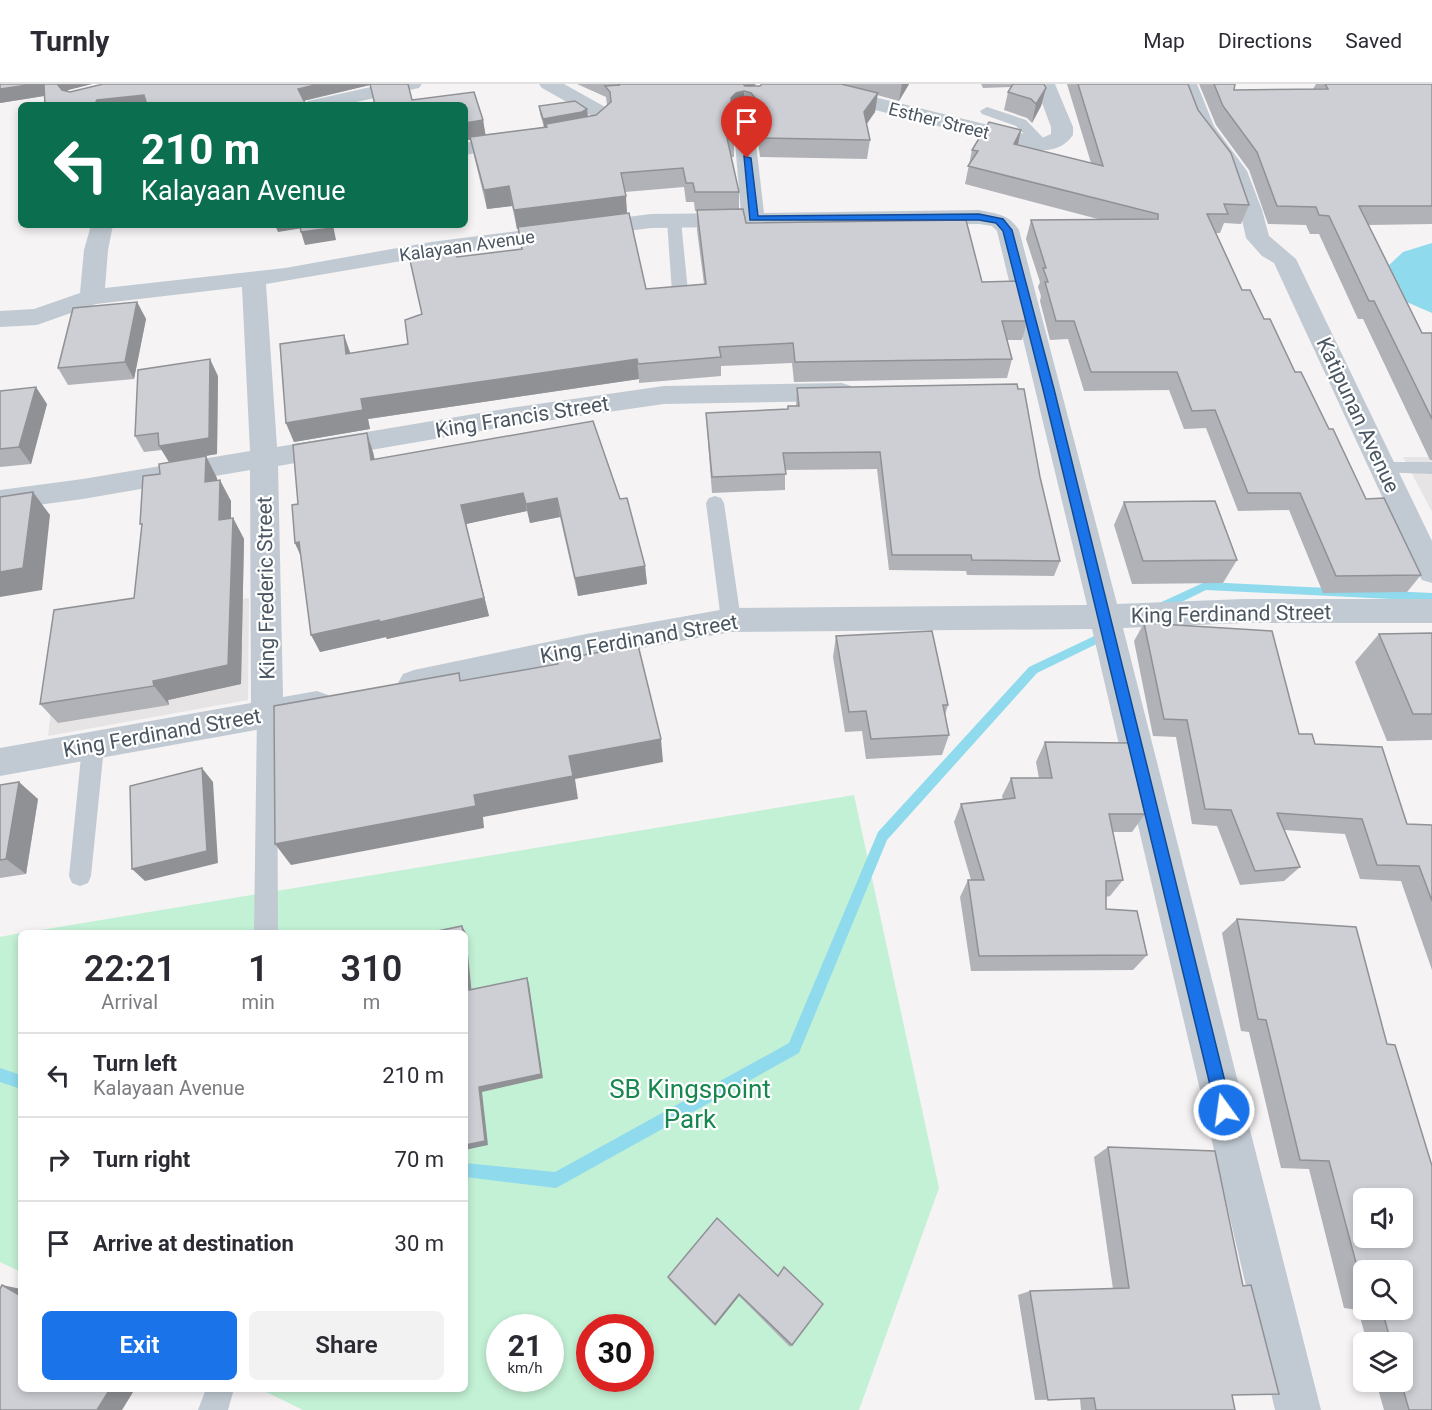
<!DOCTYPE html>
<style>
body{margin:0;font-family:Roboto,sans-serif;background:#f2f2f3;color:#2b2b33;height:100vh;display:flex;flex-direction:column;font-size:22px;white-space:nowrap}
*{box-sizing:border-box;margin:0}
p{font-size:20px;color:#7c7c81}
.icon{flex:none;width:33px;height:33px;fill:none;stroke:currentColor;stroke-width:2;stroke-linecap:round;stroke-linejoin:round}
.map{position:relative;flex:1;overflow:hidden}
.side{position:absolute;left:18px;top:846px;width:450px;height:462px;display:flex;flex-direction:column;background:#fff;border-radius:9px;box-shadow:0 3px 9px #0003}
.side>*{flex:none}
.banner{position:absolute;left:18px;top:18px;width:450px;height:126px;border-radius:9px;box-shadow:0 3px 9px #0003;background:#0b6e4f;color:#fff;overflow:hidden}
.tools{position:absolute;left:1353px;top:1104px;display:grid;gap:12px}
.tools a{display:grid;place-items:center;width:60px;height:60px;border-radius:9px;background:#fff;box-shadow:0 3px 9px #0003;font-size:30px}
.speed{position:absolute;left:486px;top:1230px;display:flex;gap:12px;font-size:30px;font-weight:700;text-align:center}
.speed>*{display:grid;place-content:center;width:78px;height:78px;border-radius:50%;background:#fff;box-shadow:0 3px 9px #0003;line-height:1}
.speed small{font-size:15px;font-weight:400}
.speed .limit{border:9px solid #d22;background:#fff;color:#111}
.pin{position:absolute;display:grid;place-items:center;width:51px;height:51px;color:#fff;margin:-62px -26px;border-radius:50% 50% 50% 0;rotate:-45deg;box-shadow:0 0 6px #0007}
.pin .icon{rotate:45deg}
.me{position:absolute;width:66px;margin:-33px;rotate:346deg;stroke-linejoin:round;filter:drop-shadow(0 0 4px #0008)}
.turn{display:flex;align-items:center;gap:21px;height:126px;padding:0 24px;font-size:27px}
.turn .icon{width:78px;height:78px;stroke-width:2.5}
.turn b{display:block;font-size:42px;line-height:51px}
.eta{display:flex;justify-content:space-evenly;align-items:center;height:102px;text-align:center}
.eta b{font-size:36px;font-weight:600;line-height:42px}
.cta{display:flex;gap:12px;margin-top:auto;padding:12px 24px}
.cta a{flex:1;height:69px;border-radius:9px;background:#1a73e8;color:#fff;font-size:24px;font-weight:600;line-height:69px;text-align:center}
.cta a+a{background:#f2f2f3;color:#2b2b33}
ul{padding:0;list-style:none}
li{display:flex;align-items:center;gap:18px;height:84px;padding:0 24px;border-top:2px solid #e1e1e2}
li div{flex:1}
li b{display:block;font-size:22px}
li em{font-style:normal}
header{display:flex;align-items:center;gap:36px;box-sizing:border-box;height:84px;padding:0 30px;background:#fff;border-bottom:2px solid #e1e1e2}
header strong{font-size:28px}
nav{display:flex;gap:33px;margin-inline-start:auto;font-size:21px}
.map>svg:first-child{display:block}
.education{fill:#e6e4e5}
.green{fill:#c3f1d5;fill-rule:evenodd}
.water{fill:#90daee}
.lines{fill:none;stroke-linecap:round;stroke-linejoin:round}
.stream{fill:#90daee;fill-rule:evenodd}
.service{fill:#c1cad2;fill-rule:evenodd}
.minor{fill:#c1cad2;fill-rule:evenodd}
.wall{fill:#b0b2b7;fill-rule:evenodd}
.shaded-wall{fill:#909195}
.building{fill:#cdcfd5;stroke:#909195;stroke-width:1.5;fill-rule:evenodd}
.route{fill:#1a73e8;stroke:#114b97;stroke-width:1.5}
.labels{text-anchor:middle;stroke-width:4.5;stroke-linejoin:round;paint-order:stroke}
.far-street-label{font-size:18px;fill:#4a5661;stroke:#fff}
.street-label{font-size:21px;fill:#4a5661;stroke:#fff}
.near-park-label{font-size:26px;fill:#17864f;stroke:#fff}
</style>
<header>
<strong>Turnly</strong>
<nav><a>Map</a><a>Directions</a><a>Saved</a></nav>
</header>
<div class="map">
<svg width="1432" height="1326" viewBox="0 0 1432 1326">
<rect width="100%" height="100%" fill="#f5f3f3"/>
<g class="education">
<polygon points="1403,373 1432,373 1432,428 1427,418"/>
<polygon points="249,514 248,616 48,652 61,545"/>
</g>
<g class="green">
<path d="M854,711L939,1104L859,1326H303L260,1305H465V849H23ZM500,1244H550V1294H500ZM590,1244H640V1294H590Z"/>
<polygon points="21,849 21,1188 0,1178 0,853"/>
</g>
<polygon class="water" points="1432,159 1432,229 1395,213 1386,184 1403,168"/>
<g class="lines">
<g class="stream">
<polygon points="1205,498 1432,509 1432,517 1206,506 1163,527 1155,527 1153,524 1155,521"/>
<polygon points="1109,545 1113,546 1115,549 1113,552 1037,589 887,756 799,969 556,1104 465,1093 465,1079 555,1088 789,959 878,748 1029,583"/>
<polygon points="0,984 21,991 21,1005 0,998"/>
</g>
<g class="service">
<polygon points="987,23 1026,36 1050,61 1043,65 1038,64 1016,42 982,30 980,27"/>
<polygon points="674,133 681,137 688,208 680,213 672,208 667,137"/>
<polygon points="1383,378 1432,378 1432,390 1377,388 1374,384 1377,380"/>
<polygon points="715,412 721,414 724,419 741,536 738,541 731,544 724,541 721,536 706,419 709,414"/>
<polygon points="267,622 274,625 277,631 278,849 254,849 257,631 260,625"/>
<polygon points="93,654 100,657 104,663 91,792 88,799 80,802 72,799 69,792 82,663 86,657"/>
<polygon points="206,1305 234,1305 228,1326 198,1326"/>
</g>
<g class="minor">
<polygon points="384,0 422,0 419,4 343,21 305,21 308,17"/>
<path d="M539,0H564L607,24L610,28V37C601,51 576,56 560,52L556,48L560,44L584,39L590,35V31L542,4Z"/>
<path d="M787,0H821L1042,54L1051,50V43L1035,0H1055L1073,43V51C1062,67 1045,68 1027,65L790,4Z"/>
<polygon points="1177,0 1197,0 1214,42 1247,87 1262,126 1269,152 1296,175 1432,457 1432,499 1422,496 1417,488 1274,179 1262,172 1246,154 1240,126 1225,87 1193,43"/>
<path d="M743,28L750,30L753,34L764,129L979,126C997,130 1009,130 1019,146L1117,520L1244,515H1432V539H1244L1123,544L1321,1326H1275L1092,545L731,548L586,574L414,612L403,608L398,599L403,590L414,586L586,550L731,524L1087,521L997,147L992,142L979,140L651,144L431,172L266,200L277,363L510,324L664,302L842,299L851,302L855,308L851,314L842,317L664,320L510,342L278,382L283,613L317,607L328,611L333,620L328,629L267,644L0,692V664L251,619L250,386L83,415L0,426V406L83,395L250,367L242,203L96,220L37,241L0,243V227L34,225L80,209L84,166L91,141H113L108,166L105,204L285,184L431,158L651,130L741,129L733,34L736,30Z"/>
<polygon points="516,50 524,51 527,56 524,61 465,71 465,59"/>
</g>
</g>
<g class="wall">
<path d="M0,0H92L68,6V7L70,8L103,0H408L412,16L474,8L483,36L485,51L544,43L540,30L539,22L575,17L587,25L588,33L596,31L607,21L606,13L577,0H756L753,2H760L762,0H909L899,17L877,11L875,28L866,40L870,56L867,75L760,73L755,34L751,28L744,26L735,28L733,31L734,54V73H731L739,108V125H743L746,139L966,136L982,198L1017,197L1027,237L1022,256H1007L1012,275L1007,294L794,298L792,279L721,282V292L639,299V295L368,335L370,345L294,358L286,339L280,260L344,251L350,269L408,260L405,236L422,230L409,172L456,166L458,173L521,165L518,145H517L512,122L487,125L474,72L471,56H465V21H375L370,1L304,17L306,21H45L44,12L0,19ZM684,103L686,118H694L695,127H697V146L704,200L646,205L629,129H627L625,108Z"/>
<polygon points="981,0 1044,0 1046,4 1041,22 1032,39 1027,34 1004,26 1008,8 1011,3 983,4"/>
<polygon points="1067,0 1188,0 1198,26 1249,121 1241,140 1224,139 1220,149 1216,149 1242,206 1264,235 1329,345 1366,415 1421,491 1407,508 1323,509 1289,426 1238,427 1206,344 1184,345 1169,306 1084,307 1068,255 1050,256 1040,217 1041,212 1038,203 1040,198 1026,155 1031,136 1098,135 965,100 972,66 1018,61 1091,79"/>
<polygon points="1199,0 1235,0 1234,6 1313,5 1316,0 1432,0 1432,140 1368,141 1422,249 1432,249 1432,376 1430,376 1363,235 1358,235 1319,150 1310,150 1306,141 1268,140 1249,86 1216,41"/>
<polygon points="137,218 146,235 134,295 68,301 58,284"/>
<polygon points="218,292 217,370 169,378 162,366 144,368 135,352"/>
<polygon points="797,304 1040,393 1060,477 1054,492 967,491 966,487 889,486 877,385 785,386 785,406 712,409 707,345 706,329 788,325 796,322"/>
<polygon points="0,307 47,320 31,380 0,383"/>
<polygon points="373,368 375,376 620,415 645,482 647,500 578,512 560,433 530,439 527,427 466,440 489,532 387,555 386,553 320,568 301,472 295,459 298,420"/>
<polygon points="217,394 217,396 231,417 231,435 233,434 244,455 241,600 168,616 169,621 58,639 40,620 134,514"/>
<polygon points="1124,418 1237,476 1223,499 1132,500 1114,441"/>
<polygon points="1144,539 1299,650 1315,660 1407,740 1432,741 1432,886 1401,797 1360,795 1345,750 1284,746 1300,783 1284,797 1240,801 1217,742 1192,740 1176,653 1153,652 1134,557"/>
<polygon points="1432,549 1432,656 1387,657 1355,578 1379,550"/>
<polygon points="836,552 948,621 945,631 949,651 942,671 866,675 862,647 845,648 833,573"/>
<polygon points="1045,658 1145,730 1132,748 1113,748 1123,796 1110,812 1106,813 1106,825 1147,871 1133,886 971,887 960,813 968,796 971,796 954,738 961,720 1003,715 1002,712 1011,694 1039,694 1036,678"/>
<polygon points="0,701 38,715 26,790 0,794"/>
<path d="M1237,835L1356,843L1387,960L1395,961L1432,1082V1326H1384L1376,1298H1402V1258H1367L1358,1226L1344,1224L1309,1085L1281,1084L1249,948L1241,947L1222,849ZM1364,1114H1402V1154H1364ZM1364,1186H1402V1226H1364Z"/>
<polygon points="1108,1063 1232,1311 1235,1326 1081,1326 1080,1315 1035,1316 1018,1211 1030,1207 1113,1205 1094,1073"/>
<polygon points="778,1192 792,1261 790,1263 739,1212 715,1242 669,1196 668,1193"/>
</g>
<g class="shaded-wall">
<polygon points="35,0 45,0 50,11 0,19 0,5"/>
<polygon points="59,0 92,0 68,6 64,13 58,1"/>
<polygon points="319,0 374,0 302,17 298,5"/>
<polygon points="740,0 756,0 747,8 744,7 744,26 735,28 731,33 731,14"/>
<polygon points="902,0 909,0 899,17"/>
<polygon points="1046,4 1041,22 1032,39 1036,20"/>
<polygon points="878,9 875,28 862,47 864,28"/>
<polygon points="144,11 148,21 94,21 97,16"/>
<polygon points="587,25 588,34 544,43 543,35"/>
<polygon points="483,36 486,53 465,56 465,39"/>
<polygon points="1021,46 1017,65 1014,60"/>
<polygon points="509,102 512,122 487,125 484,106"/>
<polygon points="626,112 627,131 517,145 514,126"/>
<polygon points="275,141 302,141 303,144 278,148"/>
<polygon points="333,141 336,156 305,161 301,148"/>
<polygon points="137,218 146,235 134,295 125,278"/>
<polygon points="344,251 351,271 346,270"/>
<polygon points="210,275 218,292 217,370 169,378 159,362"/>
<polygon points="637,275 639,295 368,335 370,345 294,358 286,339 361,315"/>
<polygon points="36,303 47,320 31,380 19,363"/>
<polygon points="367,349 373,368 378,395 371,376"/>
<polygon points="206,372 217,394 217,419 205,398"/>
<polygon points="220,396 231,417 231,457 219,436"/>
<polygon points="33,408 50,431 42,506 0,513 0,488"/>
<polygon points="523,409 527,427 466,440 489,532 387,555 386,553 320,568 311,551 379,536 461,421"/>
<polygon points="557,414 560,433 530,439 526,420"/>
<polygon points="233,434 244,455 241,600 168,616 169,621 154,602 153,597"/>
<polygon points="299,458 303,477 295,459"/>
<polygon points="645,482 647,500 578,512 575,494"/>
<polygon points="661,655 663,678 575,695 578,715 483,733 484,744 291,781 275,760 474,711 569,672"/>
<polygon points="202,684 213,698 218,779 145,797 132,785"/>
<polygon points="19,698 38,715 26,790 6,775"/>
<polygon points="462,842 466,849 472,912 469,906 465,868 465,849 463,849"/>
<polygon points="527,894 529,900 543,994 482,1008 488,1061 465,1066 465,1061 479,1003"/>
<polygon points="2,1201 21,1205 21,1212"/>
<polygon points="739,1210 739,1212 715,1242 715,1240"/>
<polygon points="110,1305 135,1305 122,1326 97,1326"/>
</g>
<g class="building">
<polygon points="0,0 35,0 0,5"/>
<polygon points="44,0 59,0 58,1 62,6 70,8 103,0 319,0 298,5 306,21 147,21 144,11 97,16 94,21 45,21"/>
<polygon points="370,0 408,0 412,16 474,8 483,36 465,39 465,21 375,21"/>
<polygon points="618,0 743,0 745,2 760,2 762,0 841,0 878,9 864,28 870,56 760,54 756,15 751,9 744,7 736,9 731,14 734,54 727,54 739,108 695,108 693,99 686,99 683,84 621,89 626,112 514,126 509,102 484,106 470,53 547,43 546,40 596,31 611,18 610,8 605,2 619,1"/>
<polygon points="1013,0 1044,0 1046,4 1036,20 1031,15 1008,8"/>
<polygon points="1078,0 1188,0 1198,26 1231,69 1249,121 1224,120 1228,130 1207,130 1242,206 1250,206 1264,235 1270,235 1295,288 1301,288 1329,345 1333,345 1366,415 1384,414 1421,491 1336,492 1300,409 1248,409 1215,326 1192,327 1177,288 1091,288 1074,237 1056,237 1045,198 1048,198 1043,184 1046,184 1031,136 1158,135 1158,130 968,82 978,67 972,66 989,38 1021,46 1014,60 1103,82"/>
<polygon points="1214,0 1235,0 1234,6 1328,5 1325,0 1432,0 1432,122 1359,122 1422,249 1432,249 1432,335 1374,217 1369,217 1329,132 1319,131 1316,123 1277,122 1257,68 1223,22"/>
<polygon points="575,17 587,25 582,28 543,35 539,22"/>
<polygon points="743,125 746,139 966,136 982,198 1017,197 1027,237 1002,237 1012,275 795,278 793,259 719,263 721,273 638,280 637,275 361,315 363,326 286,339 280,260 344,251 346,270 408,260 405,236 422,230 409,172 456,166 457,173 522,165 518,143 629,129 646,205 706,200 697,126"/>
<polygon points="300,141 331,141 332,144 301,148"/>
<polygon points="137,218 125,278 58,284 73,224"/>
<polygon points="210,275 209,354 159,362 158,349 135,352 138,286"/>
<polygon points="1017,300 1018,305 1024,305 1040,393 1060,477 972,476 971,471 892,471 880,368 783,369 786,390 712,393 706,329 788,325 788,322 799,322 797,304"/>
<polygon points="36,303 19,363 0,365 0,307"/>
<polygon points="593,337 620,415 627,414 645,482 575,494 557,414 526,420 523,409 461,421 484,514 380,538 379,536 311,551 299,458 295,459 292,421 298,420 293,361 367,349 371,376"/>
<polygon points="206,372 205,398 220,396 219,436 233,434 228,581 153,597 154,602 40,620 54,526 134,514 142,440 140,440 143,392 160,390 159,380"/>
<polygon points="33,408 23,484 0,488 0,413"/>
<polygon points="1215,417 1237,476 1143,477 1124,418"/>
<polygon points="1144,539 1272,547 1299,650 1312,650 1315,660 1382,663 1407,740 1432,741 1432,817 1419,782 1377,781 1362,735 1277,729 1300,783 1255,787 1231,726 1205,725 1187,636 1164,635"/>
<polygon points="932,547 948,621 943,621 949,651 871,655 866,627 849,628 836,552"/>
<polygon points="1432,549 1432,630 1413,630 1379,550"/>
<polygon points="638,561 661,655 569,672 573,692 474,711 476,722 275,760 274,622 459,589 460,597 558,580 557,576"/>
<polygon points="1045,658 1129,659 1145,730 1109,730 1123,796 1106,797 1106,825 1137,827 1147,871 979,872 968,796 984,796 961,720 1015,714 1011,694 1052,694"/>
<polygon points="202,684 207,767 132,785 130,702"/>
<polygon points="19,698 6,775 0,776 0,701"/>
<path d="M1237,835L1356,843L1387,960L1395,961L1432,1082V1326H1409L1401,1298H1402V1258H1391L1382,1226H1402V1186H1364V1209L1329,1077L1300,1076L1266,936L1258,935ZM1364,1114H1402V1154H1364Z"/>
<polygon points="462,842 463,849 428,849"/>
<polygon points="465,868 469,906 527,894 541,990 479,1003 485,1057 465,1061"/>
<polygon points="1108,1063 1215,1067 1243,1202 1251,1201 1279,1310 1232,1311 1235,1326 1096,1326 1094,1314 1048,1316 1030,1207 1129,1204"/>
<polygon points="717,1134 778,1192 784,1183 823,1220 792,1261 739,1210 715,1240 668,1193"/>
<polygon points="2,1201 21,1212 21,1305 110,1305 97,1326 0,1326 0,1205"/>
</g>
<polygon class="route" points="744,72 751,74 758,132 979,130 1003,135 1012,146 1054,305 1232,1026 1230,1031 1224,1034 1218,1031 1216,1026 1043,305 1003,147 996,139 979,136 750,136"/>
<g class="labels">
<g class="far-street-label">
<text transform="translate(939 37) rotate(14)" y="6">Esther Street</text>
<text transform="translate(467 162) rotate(-8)" y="6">Kalayaan Avenue</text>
</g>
<g class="street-label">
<text transform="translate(1358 331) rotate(65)" y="7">Katipunan Avenue</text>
<text transform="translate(522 333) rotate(-9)" y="7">King Francis Street</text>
<text transform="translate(266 504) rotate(-91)" y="7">King Frederic Street</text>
<text transform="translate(1231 530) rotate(-1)" y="7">King Ferdinand Street</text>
<text transform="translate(639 555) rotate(-10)" y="7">King Ferdinand Street</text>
<text transform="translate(162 649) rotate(-10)" y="7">King Ferdinand Street</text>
</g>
<g class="near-park-label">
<text x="690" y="1014">SB Kingspoint<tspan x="690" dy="30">Park</tspan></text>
</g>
</g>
</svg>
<div class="tools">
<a><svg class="icon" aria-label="sound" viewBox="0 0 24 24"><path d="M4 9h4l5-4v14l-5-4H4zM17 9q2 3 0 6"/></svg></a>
<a><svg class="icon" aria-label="search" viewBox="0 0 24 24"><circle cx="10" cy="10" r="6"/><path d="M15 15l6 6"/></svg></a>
<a><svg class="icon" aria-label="layers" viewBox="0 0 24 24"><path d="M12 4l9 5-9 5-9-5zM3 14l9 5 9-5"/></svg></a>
</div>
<div class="speed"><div>21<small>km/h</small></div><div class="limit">30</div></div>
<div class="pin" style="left:747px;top:74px;background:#d93025"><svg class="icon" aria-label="arrive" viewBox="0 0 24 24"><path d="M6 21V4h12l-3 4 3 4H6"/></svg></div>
<svg class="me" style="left:1224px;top:1026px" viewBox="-20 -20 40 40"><circle r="17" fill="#1a73e8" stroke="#fff" stroke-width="3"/><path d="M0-11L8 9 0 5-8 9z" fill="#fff"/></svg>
<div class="banner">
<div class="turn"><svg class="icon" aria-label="left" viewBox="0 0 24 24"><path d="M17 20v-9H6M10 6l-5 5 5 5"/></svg><div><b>210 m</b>Kalayaan Avenue</div></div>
</div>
<section class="side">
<div class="eta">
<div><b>22:21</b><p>Arrival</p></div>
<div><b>1</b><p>min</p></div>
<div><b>310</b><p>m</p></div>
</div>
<ul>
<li><svg class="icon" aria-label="left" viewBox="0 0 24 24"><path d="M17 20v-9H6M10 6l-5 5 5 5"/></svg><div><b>Turn left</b><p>Kalayaan Avenue</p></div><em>210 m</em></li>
<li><svg class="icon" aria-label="right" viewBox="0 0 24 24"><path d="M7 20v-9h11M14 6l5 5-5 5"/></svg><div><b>Turn right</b></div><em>70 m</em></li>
<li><svg class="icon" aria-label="arrive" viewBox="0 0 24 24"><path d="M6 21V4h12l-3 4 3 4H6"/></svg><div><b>Arrive at destination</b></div><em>30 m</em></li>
</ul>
<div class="cta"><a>Exit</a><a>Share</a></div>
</section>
</div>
